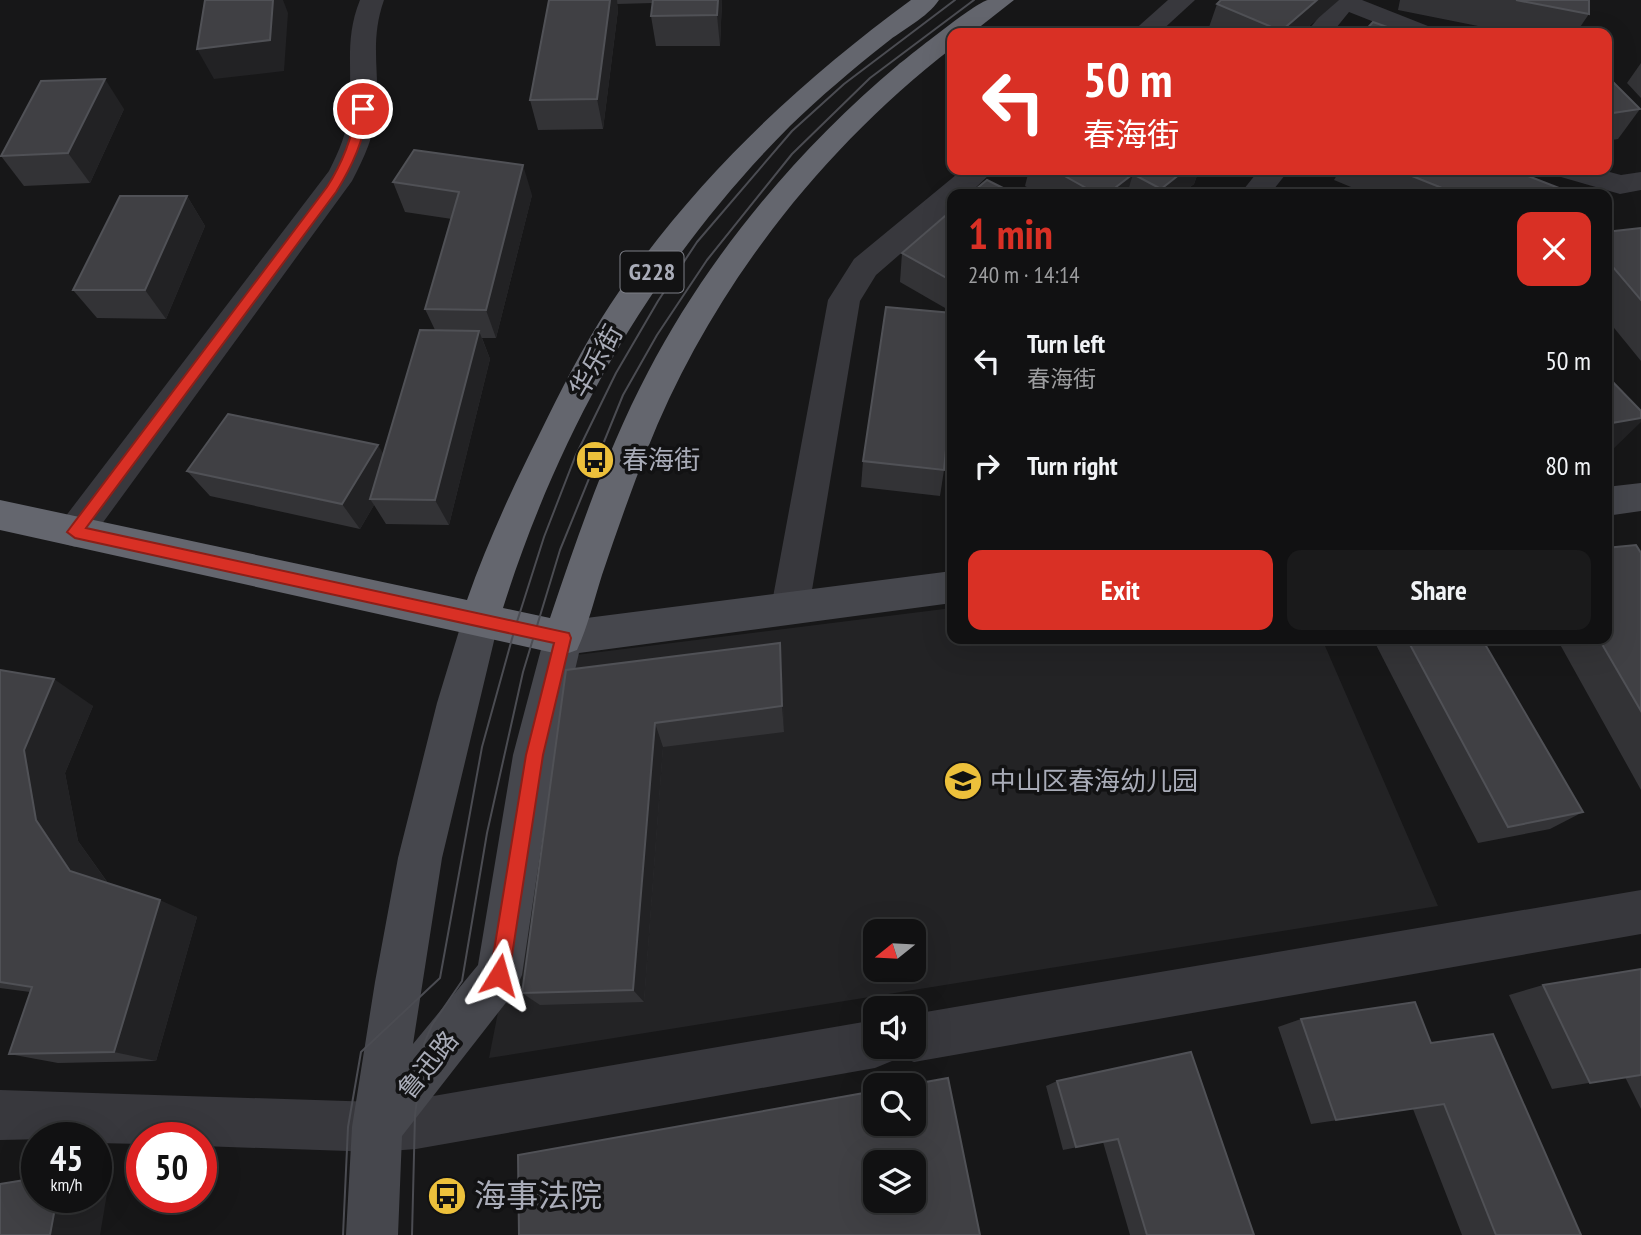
<!DOCTYPE html>
<meta charset="utf-8">
<style>
body{margin:0;font-family:"PT Sans Narrow","Noto Sans SC",sans-serif;background:#1a1a1b;color:#f1f3f6;height:100vh;display:flex;flex-direction:column;font-size:26px;white-space:nowrap}
*{box-sizing:border-box;margin:0}
p{font-size:23px;color:#9c9d9f}
.icon{flex:none;width:38px;height:38px;fill:none;stroke:currentColor;stroke-width:2;stroke-linecap:round;stroke-linejoin:round}
.map{position:relative;flex:1;overflow:hidden}
.details{position:absolute;left:947px;top:189px;width:665px;height:455px;display:flex;flex-direction:column;background:#111112;border-radius:14px;box-shadow:0 7px 28px #0002,0 0 0 2px #303132}
.details>*{flex:none}
.guide{position:absolute;left:947px;top:28px;width:665px;height:147px;border-radius:14px;box-shadow:0 7px 28px #0002,0 0 0 2px #303132;background:#d93025;color:#fff;overflow:hidden}
.needle{width:46px;rotate:252deg}
.tools{position:absolute;left:863px;top:919px;display:grid;gap:14px}
.tools a{display:grid;place-items:center;width:63px;height:63px;border-radius:14px;background:#111112;box-shadow:0 7px 28px #0002,0 0 0 2px #303132;font-size:35px}
.speed{position:absolute;left:21px;top:1122px;display:flex;gap:14px;font-size:35px;font-weight:700;text-align:center}
.speed>*{display:grid;place-content:center;width:91px;height:91px;border-radius:50%;background:#111112;box-shadow:0 7px 28px #0002,0 0 0 2px #303132;line-height:1}
.speed small{font-size:18px;font-weight:400}
.speed .limit{border:10px solid #d22;background:#fff;color:#111}
.pin{position:absolute;display:grid;place-items:center;width:60px;height:60px;color:#fff;margin:-30px;border:4px solid #fff;border-radius:50%;box-shadow:0 2px 7px #0007}
.me{position:absolute;width:77px;margin:-38px;rotate:8deg;stroke-linejoin:round;filter:drop-shadow(0 0 5px #0008)}
.turn{display:flex;align-items:center;gap:24px;height:147px;padding:0 21px;font-size:32px}
.turn .icon{width:91px;height:91px;stroke-width:2.5}
.turn b{display:block;font-size:49px;line-height:60px}
.round{display:grid;place-items:center;flex:none;width:74px;height:74px;border-radius:14px;background:#1a1a1b}
.headline{display:flex;align-items:center;justify-content:space-between;height:119px;padding:0 21px}
h1{font-size:42px;font-weight:700;line-height:52px;color:#d93025}
.action{display:flex;gap:14px;margin-top:auto;padding:14px 21px}
.action a{flex:1;height:80px;border-radius:14px;background:#d93025;color:#fff;font-size:28px;font-weight:700;line-height:80px;text-align:center}
.action a+a{background:#1a1a1b;color:#f1f3f6}
ul{padding:0;list-style:none}
li{display:flex;align-items:center;gap:21px;height:105px;padding:0 21px}
li div{flex:1}
li b{display:block;font-size:26px}
li em{font-style:normal}
.map>svg:first-child{display:block}
.built{fill:#232325;fill-rule:evenodd}
.lines{fill:none;stroke-linecap:round;stroke-linejoin:round}
.street{fill:#38383d;fill-rule:evenodd}
.secondary{fill:#46474d;fill-rule:evenodd}
.highway{fill:#64666e;fill-rule:evenodd}
.tram{stroke:#4b4c52;stroke-width:2}
.wall{fill:#333336}
.shaded-wall{fill:#222224}
.building{fill:#404044;stroke:#505156;stroke-width:2;fill-rule:evenodd}
.route{fill:#d93025;stroke:#8d1f18;stroke-width:2}
.labels{text-anchor:middle;stroke-width:7;stroke-linejoin:round;paint-order:stroke}
.shield{fill:#121213;stroke:#7c7e86;stroke-width:2}
.shield-label{font-size:24px;font-weight:bold;fill:#a9acb8}
.street-label{font-size:26px;fill:#a9acb8;stroke:#121213}
.poi-label{font-size:26px;fill:#a9acb8;stroke:#121213;text-anchor:start}
.near-poi-label{font-size:32px;fill:#a9acb8;stroke:#121213;text-anchor:start}
</style>
<div class="map">
<svg width="1641" height="1235" viewBox="0 0 1641 1235">
<rect width="100%" height="100%" fill="#171718"/>
<path class="built" d="M952,608V639H1322L1438,906L489,1058L568,656ZM875,931H914V970H875Z"/>
<g class="lines">
<g class="street">
<path d="M360,0H384C370,40 379,68 377,108C375,134 364,158 352,181L88,543L75,547L62,543L57,532L62,521L329,171C339,151 348,131 349,109C353,68 344,40 360,0Z"/>
<polygon points="1168,0 1195,0 1159,33 1131,33"/>
<polygon points="1333,0 1362,0 1433,28 1437,33 1402,33 1349,12 1332,33 1306,33"/>
<polygon points="962,170 994,170 969,194 952,194 952,209 876,275 860,301 809,608 804,620 790,624 776,620 771,608 828,300 854,259"/>
<polygon points="1259,170 1289,170 1270,194 1240,194"/>
<polygon points="1557,170 1602,170 1621,175 1641,172 1641,190 1620,194 1561,177"/>
<polygon points="1641,890 1641,934 914,1062 897,1055 896,1052 892,1061 875,1068 416,1149 377,1152 201,1146 201,1138 142,1138 142,1144 96,1143 96,1138 0,1140 0,1090 377,1102 416,1099 875,1020 875,1046 914,1046 914,1014"/>
</g>
<g class="secondary">
<polygon points="1641,483 1641,511 1606,516 1606,487"/>
<polygon points="952,571 952,603 579,653 555,755 522,975 515,991 402,1136 398,1235 346,1235 352,1127 375,982 398,858 437,703 466,608 480,603 494,608 499,620 442,858 413,1044 478,965 513,755 544,638 549,626 563,621"/>
</g>
<path class="highway" d="M911,0H939C927,18 903,29 886,43C853,69 820,97 790,126C655,261 560,427 503,608L550,618C578,535 607,450 648,372C709,255 798,149 898,65C912,54 976,2 988,0C996,0 1006,0 1014,0L972,33H952V48C818,152 709,293 647,450C631,491 616,533 602,575C594,600 588,626 577,650L563,655L0,530V500L467,600C487,543 512,489 539,435C561,390 583,346 610,305C690,184 795,85 911,0Z"/>
<g class="tram">
<polyline points="343,1235 348,1127 361,1052 440,978 482,747 515,628 544,537 575,457 616,373 658,301 697,242 792,131 844,84 955,0"/>
<polyline points="412,1235 415,1115 424,1044 432,1025 462,981 487,833 523,672 560,550 623,395 657,335 707,260 792,154 870,78 974,0"/>
</g>
</g>
<g class="wall">
<polygon points="549,0 722,0 720,46 656,46 651,16 653,3 617,4 618,10 603,129 538,130 530,100"/>
<polygon points="1221,0 1339,0 1301,33 1207,33 1217,4"/>
<polygon points="1400,0 1589,0 1589,14 1576,33 1513,33 1398,10"/>
<polygon points="1641,63 1641,98 1627,83"/>
<polygon points="1606,75 1640,109 1618,139 1606,141"/>
<polygon points="124,109 90,183 24,186 1,156"/>
<polygon points="1029,170 1199,170 1194,184 1181,194 1039,194 1025,186"/>
<polygon points="1340,170 1513,170 1555,194 1368,194 1334,180"/>
<polygon points="393,182 532,195 496,338 482,338 490,359 449,525 386,524 374,505 360,529 210,496 187,471 383,454 435,330 425,309 452,219 405,212"/>
<polygon points="187,196 205,226 166,319 97,318 73,290"/>
<polygon points="952,210 952,312 900,282 902,253"/>
<polygon points="1641,228 1641,361 1606,318 1606,232"/>
<polygon points="863,461 944,470 940,496 861,487"/>
<polygon points="1641,553 1641,790 1557,639 1606,639"/>
<polygon points="1373,639 1482,639 1583,812 1550,829 1478,843"/>
<polygon points="0,670 93,706 65,773 78,841 108,883 197,917 156,1061 58,1063 9,1054 30,992 0,988"/>
<polygon points="566,670 782,670 784,732 663,747 644,1002 540,1005 522,993"/>
<polygon points="1641,969 1641,1109 1625,1077 1552,1089 1509,995 1543,985"/>
<polygon points="1301,1019 1431,1043 1581,1235 1462,1235 1413,1109 1311,1124 1278,1027"/>
<polygon points="1057,1081 1254,1235 1130,1235 1103,1142 1063,1150 1046,1086"/>
</g>
<g class="shaded-wall">
<polygon points="273,0 283,0 288,13 284,71 214,79 197,49"/>
<polygon points="610,0 617,0 618,10 603,129 597,99"/>
<polygon points="718,0 722,0 720,46 717,15"/>
<polygon points="1317,0 1339,0 1301,33 1280,33 1281,31"/>
<polygon points="105,79 124,109 90,183 68,153"/>
<polygon points="523,165 532,195 496,338 486,310"/>
<polygon points="1185,170 1199,170 1194,184 1181,194 1159,194 1161,189"/>
<polygon points="1133,174 1127,194 1107,194"/>
<polygon points="187,196 205,226 166,319 145,290"/>
<polygon points="479,331 490,359 449,525 435,500"/>
<polygon points="1641,418 1641,422 1611,451 1606,451 1606,424"/>
<polygon points="378,445 394,471 370,499 374,505 360,529 342,504"/>
<polygon points="780,643 782,670 784,732 782,706"/>
<polygon points="54,679 93,706 65,773 78,841 112,889 70,871 36,820 24,750"/>
<polygon points="655,723 663,747 644,1002 633,990"/>
<polygon points="160,900 197,917 156,1061 114,1052"/>
<polygon points="96,1175 110,1176 100,1235 50,1235 57,1197 96,1197"/>
</g>
<g class="building">
<polygon points="205,0 273,0 270,40 197,49"/>
<polygon points="549,0 610,0 597,99 530,100"/>
<polygon points="653,0 718,0 717,15 651,16"/>
<polygon points="1221,0 1317,0 1281,31 1217,4"/>
<polygon points="1516,0 1589,0 1589,14"/>
<polygon points="1373,22 1404,33 1363,33"/>
<polygon points="1606,75 1640,109 1606,114"/>
<polygon points="105,79 68,153 1,156 41,81"/>
<polygon points="414,150 523,165 486,310 425,309 459,192 393,182"/>
<polygon points="1054,170 1185,170 1161,189 1133,174 1107,194 1097,194"/>
<polygon points="1397,170 1513,170 1559,188 1555,194 1457,194"/>
<polygon points="987,180 1015,194 970,194"/>
<polygon points="120,196 187,196 145,290 73,290"/>
<polygon points="952,210 952,281 902,253"/>
<polygon points="1641,228 1641,300 1606,259 1606,232"/>
<polygon points="886,307 952,313 952,387 944,470 863,461"/>
<polygon points="420,330 479,331 435,500 370,499"/>
<polygon points="1606,375 1641,411 1641,418 1606,424"/>
<polygon points="228,414 378,445 342,504 187,471"/>
<polygon points="1636,545 1641,553 1641,711 1599,639 1606,639 1606,548"/>
<polygon points="1407,639 1482,639 1583,812 1508,827"/>
<polygon points="780,643 782,706 655,723 633,990 522,993 566,670"/>
<polygon points="0,670 54,679 24,750 36,820 70,871 160,900 114,1052 9,1054 32,987 0,982"/>
<polygon points="1641,969 1641,1075 1590,1083 1543,985"/>
<polygon points="1415,1002 1431,1043 1493,1034 1581,1235 1496,1235 1444,1104 1336,1120 1301,1019"/>
<polygon points="1191,1052 1254,1235 1147,1235 1118,1139 1076,1147 1057,1081"/>
<path d="M948,1078L980,1235H519L518,1155L875,1091V1124H914V1085H909ZM875,1162H914V1200H875Z"/>
<polygon points="37,1178 37,1197 57,1197 50,1235 0,1235 0,1184"/>
</g>
<path class="route" d="M363,106L369,109C363,141 353,165 336,192L86,528L569,633L571,638L543,755L509,975L506,982L499,985L492,982L490,975L526,755L554,643L75,538L67,532L327,187C343,162 352,139 357,109Z"/>
<defs>
<g id="bus-disc" transform="scale(2.0125)"><circle r="9.5" fill="#ecc03b" stroke="#121213"/><path d="M-5-6H5V4H4V6H2V4H-2V6H-4V4H-5ZM-3.5-4V0h7V-4ZM-3.5 1.2v1.5H-2V1.2ZM2 1.2v1.5H3.5V1.2Z" fill="#111"/></g>
<g id="school-disc" transform="scale(2.0125)"><circle r="9.5" fill="#ecc03b" stroke="#121213"/><path d="M0-5L7-2L0 1L-7-2ZM-4 1L0 2.5L4 1V4Q0 6-4 4Z" fill="#111"/></g>
</defs>
<g fill-rule="evenodd">
<use href="#bus-disc" x="595" y="460"/>
<use href="#school-disc" x="963" y="781"/>
<use href="#bus-disc" x="447" y="1196"/>
</g>
<g class="labels">
<rect class="shield" x="620.5" y="251.5" width="63" height="41" rx="5"/>
<g class="shield-label">
<text x="652" y="280">G228</text>
</g>
<g class="street-label">
<text transform="translate(596 361) rotate(-60)" y="9">华乐街</text>
<text transform="translate(428 1065) rotate(-51)" y="9">鲁迅路</text>
</g>
<g class="poi-label">
<text x="622" y="469">春海街</text>
<text x="990" y="790">中山区春海幼儿园</text>
</g>
<g class="near-poi-label">
<text x="474" y="1207">海事法院</text>
</g>
</g>
</svg>
<div class="tools">
<a><svg class="needle" viewBox="-14 -14 28 28"><path d="M0-13l5 13h-10z" fill="#e53935"/><path d="M0 13l5-13h-10z" fill="#9c9d9f"/></svg></a>
<a><svg class="icon" aria-label="sound" viewBox="0 0 24 24"><path d="M4 9h4l5-4v14l-5-4H4zM17 9q2 3 0 6"/></svg></a>
<a><svg class="icon" aria-label="search" viewBox="0 0 24 24"><circle cx="10" cy="10" r="6"/><path d="M15 15l6 6"/></svg></a>
<a><svg class="icon" aria-label="layers" viewBox="0 0 24 24"><path d="M12 4l9 5-9 5-9-5zM3 14l9 5 9-5"/></svg></a>
</div>
<div class="speed"><div>45<small>km/h</small></div><div class="limit">50</div></div>
<div class="pin" style="left:363px;top:109px;background:#d93025"><svg class="icon" aria-label="arrive" viewBox="0 0 24 24"><path d="M6 21V4h12l-3 4 3 4H6"/></svg></div>
<svg class="me" style="left:499px;top:975px" viewBox="-20 -20 40 40"><path d="M0-17L14 15 0 8-14 15z" fill="#d93025" stroke="#fff" stroke-width="4"/></svg>
<div class="guide">
<div class="turn"><svg class="icon" aria-label="left" viewBox="0 0 24 24"><path d="M17 20v-9H6M10 6l-5 5 5 5"/></svg><div><b>50 m</b>春海街</div></div>
</div>
<section class="details">
<div class="headline"><div><h1>1 min</h1><p>240 m · 14:14</p></div><a class="round" style="background:#d93025;color:#fff"><svg class="icon" aria-label="close" viewBox="0 0 24 24"><path d="M6 6l12 12M18 6L6 18"/></svg></a></div>
<ul>
<li><svg class="icon" aria-label="left" viewBox="0 0 24 24"><path d="M17 20v-9H6M10 6l-5 5 5 5"/></svg><div><b>Turn left</b><p>春海街</p></div><em>50 m</em></li>
<li><svg class="icon" aria-label="right" viewBox="0 0 24 24"><path d="M7 20v-9h11M14 6l5 5-5 5"/></svg><div><b>Turn right</b></div><em>80 m</em></li>
</ul>
<div class="action"><a>Exit</a><a>Share</a></div>
</section>
</div>
